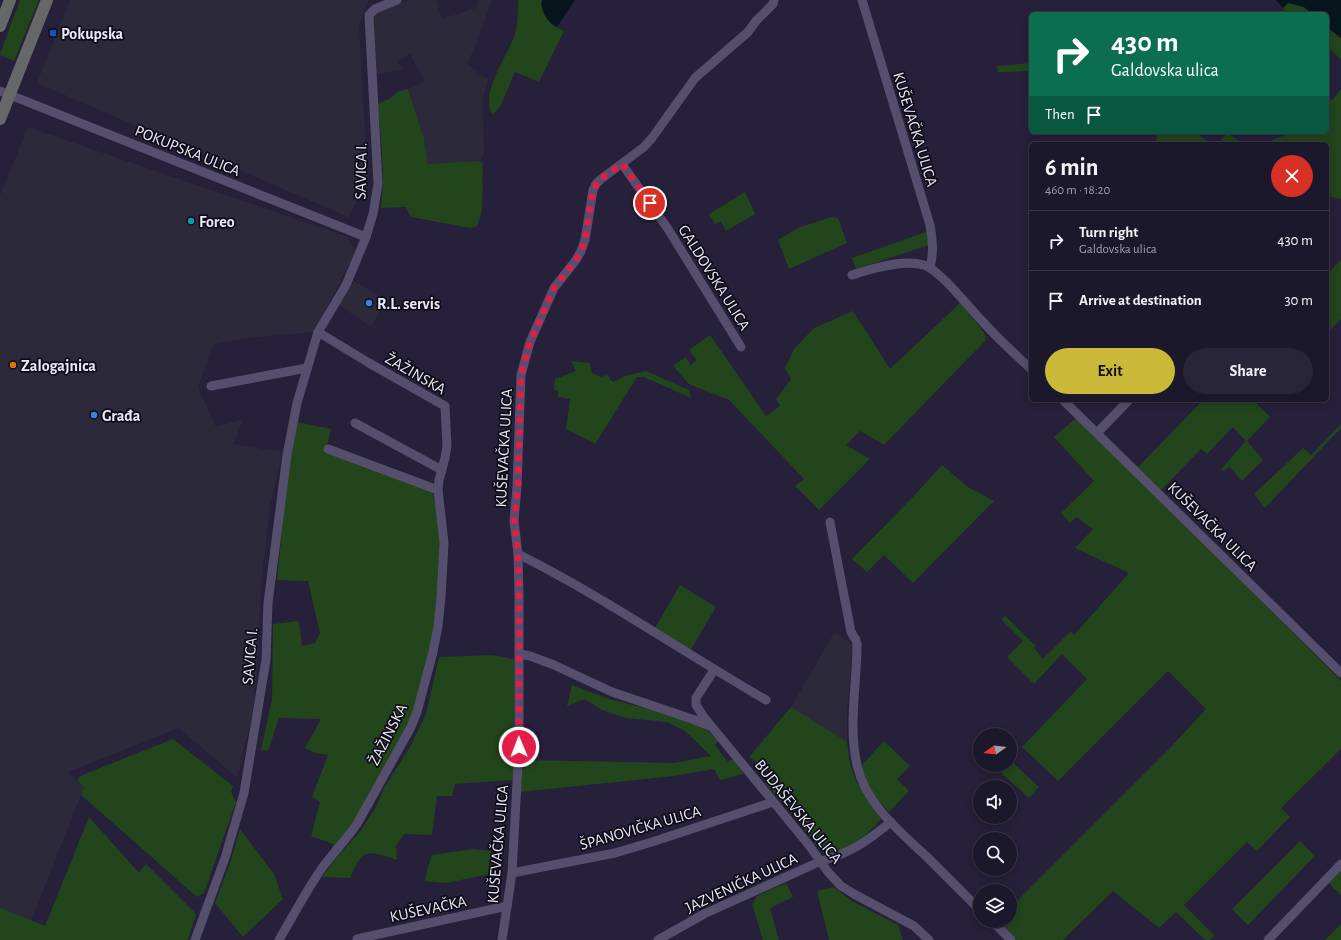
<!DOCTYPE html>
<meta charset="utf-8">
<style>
body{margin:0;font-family:"Alegreya Sans",sans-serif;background:#292538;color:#f1f3f6;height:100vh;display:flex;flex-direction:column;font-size:15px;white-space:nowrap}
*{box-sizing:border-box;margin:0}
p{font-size:13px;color:#a0a0a9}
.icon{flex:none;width:22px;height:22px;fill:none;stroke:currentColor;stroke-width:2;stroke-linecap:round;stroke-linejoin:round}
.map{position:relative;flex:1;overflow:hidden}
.panel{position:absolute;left:1029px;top:142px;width:300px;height:260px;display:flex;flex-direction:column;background:#1c182c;border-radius:6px;box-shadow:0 2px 10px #0003,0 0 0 1px #3a3748}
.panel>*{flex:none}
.banner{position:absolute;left:1029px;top:12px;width:300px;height:122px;border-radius:6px;box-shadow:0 2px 10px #0003,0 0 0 1px #3a3748;background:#0b6e4f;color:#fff;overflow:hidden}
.needle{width:26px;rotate:256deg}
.tools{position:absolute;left:973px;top:728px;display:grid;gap:8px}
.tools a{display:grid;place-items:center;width:44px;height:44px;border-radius:50%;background:#1c182c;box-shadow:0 2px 10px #0003,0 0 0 1px #3a3748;font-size:20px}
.pin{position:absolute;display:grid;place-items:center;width:34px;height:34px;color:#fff;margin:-17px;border:2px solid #fff;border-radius:50%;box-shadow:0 1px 4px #0007}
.me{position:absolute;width:44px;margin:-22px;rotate:359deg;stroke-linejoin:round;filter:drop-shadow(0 0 3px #0008)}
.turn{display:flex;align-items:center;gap:14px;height:84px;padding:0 16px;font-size:18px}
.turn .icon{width:52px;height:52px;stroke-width:2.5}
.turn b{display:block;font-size:28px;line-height:34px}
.then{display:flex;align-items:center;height:38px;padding:0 16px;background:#0003;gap:8px;font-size:15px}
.round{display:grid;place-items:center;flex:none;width:42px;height:42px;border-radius:21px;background:#292538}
.head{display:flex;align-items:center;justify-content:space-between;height:68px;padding:0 16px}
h1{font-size:24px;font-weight:700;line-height:30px}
.action{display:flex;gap:8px;margin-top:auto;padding:8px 16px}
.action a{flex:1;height:46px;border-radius:24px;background:#cbba39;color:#111;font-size:16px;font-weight:700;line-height:46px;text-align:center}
.action a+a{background:#292538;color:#f1f3f6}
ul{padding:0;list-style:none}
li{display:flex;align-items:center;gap:12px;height:60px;padding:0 16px;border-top:1px solid #3a3748}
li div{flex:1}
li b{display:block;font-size:15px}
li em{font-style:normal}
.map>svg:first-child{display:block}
.commercial{fill:#2c293a}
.green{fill:#22451c}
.water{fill:#07151d}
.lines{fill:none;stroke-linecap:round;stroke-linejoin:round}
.street{stroke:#554f6d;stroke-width:9}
.secondary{stroke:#666769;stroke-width:12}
.route{stroke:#e11d48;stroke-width:7;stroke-dasharray:0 12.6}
.transit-dot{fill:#1a4fb4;stroke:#0e0c17;stroke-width:1.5}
.culture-dot{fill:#0f9aa8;stroke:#0e0c17;stroke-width:1.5}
.shop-dot{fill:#3f7fe0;stroke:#0e0c17;stroke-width:1.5}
.food-dot{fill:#e8710a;stroke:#0e0c17;stroke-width:1.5}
.labels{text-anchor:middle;stroke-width:3.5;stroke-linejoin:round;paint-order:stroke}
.poi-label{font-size:16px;font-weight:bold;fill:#ebe8fa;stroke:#0e0c17;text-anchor:start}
.street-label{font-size:16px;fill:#ebe8fa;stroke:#0e0c17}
</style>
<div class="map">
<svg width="1341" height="940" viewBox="0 0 1341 940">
<rect width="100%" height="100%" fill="#26203a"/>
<g class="commercial">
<polygon points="70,0 369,0 359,26 368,182 348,217 37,83"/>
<polygon points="410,0 436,0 442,19 476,8 478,0 492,0 474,49 467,63 482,76 488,78 483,99 484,156 480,161 428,164 424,138 408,89 425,82 410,54 398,61 403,70 376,74 374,17 375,12 385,8"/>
<polygon points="28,127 348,237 355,249 354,255 314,332 242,339 214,344 198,387 216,427 243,419 234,444 282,452 270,507 261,586 258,655 253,711 237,778 179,728 68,772 84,787 31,921 0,908 0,195"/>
<polygon points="354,281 386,300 371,327 339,305"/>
<polygon points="834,633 853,644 847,712 847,742 850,763 749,757 791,707"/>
</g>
<g class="green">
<polygon points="20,0 39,0 14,61 0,55 0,54"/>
<path d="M518,0H542L541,5L551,24L564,31L539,82L515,72L500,107L492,115C480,91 508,56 515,34C518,23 518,11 518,0Z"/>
<polygon points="1288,3 1304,7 1312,14 1288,14 1283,8"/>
<polygon points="1327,27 1341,38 1341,59 1327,47"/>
<polygon points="1031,63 1031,71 998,72 997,66"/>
<path d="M408,89L424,138L428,164L480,161L483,164C481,181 486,213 476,227L470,228L411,217L406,207L381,208C385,173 381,139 378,104L391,98L398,91Z"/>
<path d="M1341,89V199L1327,196V144H1264C1285,132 1303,132 1327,132L1328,106L1327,105V97L1332,100Z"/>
<polygon points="1158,132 1194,132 1213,144 1155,144"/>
<polygon points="1227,133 1244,144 1218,144"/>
<polygon points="745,192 755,214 726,231 721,221 715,224 709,214"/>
<polygon points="832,217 838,218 847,243 789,269 778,240 800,227"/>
<polygon points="929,231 929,245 856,269 852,258"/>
<polygon points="1341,260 1341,319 1327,333 1327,274"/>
<polygon points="960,303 984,332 986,340 884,445 860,431 846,445 870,459 819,510 795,486 804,479 729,400 689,384 673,366 685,357 691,365 697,360 689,350 710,335 766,416 780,406 776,399 791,379 785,368 794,349 814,328 853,311 890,369"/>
<polygon points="571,361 590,363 592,373 601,377 607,375 613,382 625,376 646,371 689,390 691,398 644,377 637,377 595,444 566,429 570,399 558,397 558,390 554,390 555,379 576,371"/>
<polygon points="1203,400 1259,400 1256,403 1270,417 1247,441 1263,460 1242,481 1229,466 1224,471 1221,469 1246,441 1233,427 1207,454 1201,449 1161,490 1138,467"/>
<polygon points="1077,417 1341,681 1341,749 1281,808 1290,817 1257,851 1247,842 1184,905 1214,935 1210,940 1205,940 1176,912 1159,928 1113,891 1063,940 1017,940 997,921 1010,921 1010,908 1168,750 1206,709 1168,671 1058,781 1022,747 1087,679 1062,654 1034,684 1007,657 1023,641 1001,619 1005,616 1036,646 1034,648 1043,659 1071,631 1074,635 1129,573 1075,548 1093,529 1076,517 1070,523 1061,513 1094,481 1054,437"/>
<polygon points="297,422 331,429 327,445 327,451 432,491 437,510 440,530 440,572 432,639 412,719 361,811 330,854 333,844 311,836 320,802 312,797 328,755 315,753 305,748 321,719 279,718 268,751 261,750 272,699 273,624 299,621 302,646 315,643 320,633 308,581 277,580 287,480"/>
<polygon points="1341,424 1341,428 1265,508 1254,494 1303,448 1311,455"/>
<polygon points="942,465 968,487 994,501 913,583 884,555 867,572 852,559 912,498"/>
<polygon points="680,585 716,607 690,651 655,628"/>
<path d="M492,655L514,659V780L455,784L452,796H437L432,835L404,834L396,846L397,860C367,850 363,848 350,878L322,877L338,856L359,833L375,809L384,788L410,747L426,714L439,657Z"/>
<polygon points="572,685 609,699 649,709 697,725 705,728 718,741 715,745 728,762 733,759 744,774 720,780 714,769 674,776 520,792 523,760 674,763 711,756 685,731 667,722 625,718 602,710 585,699 567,706"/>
<path d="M791,707L847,742L850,763L856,781L881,819C867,836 845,854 822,853L802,825L765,783L774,773L749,757Z"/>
<polygon points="173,739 233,786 231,792 236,802 204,893 197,897 81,795 84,787 77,780 79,777 85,774"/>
<path d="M884,741L910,766L897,779L909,791L889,812C876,799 865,783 862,765Z"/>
<polygon points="1010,760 1039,787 1029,798 998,770 1003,765 1010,765"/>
<polygon points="89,817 139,873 146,864 196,914 188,940 0,940 0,908 45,926"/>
<polygon points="240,829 274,874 283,899 243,937 215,903 230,863"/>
<polygon points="1300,841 1315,856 1248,925 1232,909"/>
<polygon points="473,849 491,851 491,860 489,861 490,874 446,883 425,881 427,870 432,855"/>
<polygon points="1341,869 1341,896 1328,882"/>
<polygon points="786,883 793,897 770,908 779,940 763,940 752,904 757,896"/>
<polygon points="833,887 852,901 898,925 903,940 829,940 817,891"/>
<polygon points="1341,924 1341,940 1325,940"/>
</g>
<g class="water">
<path d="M542,0H575L557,27C547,22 540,11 542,0Z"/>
<polygon points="1276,0 1341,0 1341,38 1327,27 1327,14 1312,14 1304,7 1288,3 1283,8"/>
</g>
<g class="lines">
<g class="street">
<path d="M862,0L930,225C933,240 934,253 930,267"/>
<polyline points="0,91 366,237"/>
<polyline points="622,164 668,229 741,347"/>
<path d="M852,275C873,268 903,259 924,265C940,270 970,309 983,322C998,339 1015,354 1031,369"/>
<polyline points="211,386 307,368"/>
<polyline points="1063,400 1341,673"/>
<polyline points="355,423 442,470"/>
<polyline points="1097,433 1129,400"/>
<polyline points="328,449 438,490"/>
<path d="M830,522L851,632L856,640L857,644C857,684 848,726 857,765C865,803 899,831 926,856C944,874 962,892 980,910"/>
<path d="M518,554C604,597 683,652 766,700"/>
<polyline points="520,654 530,656 554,665 612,692 692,719 710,726"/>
<polyline points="714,670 696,698 696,705 703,716 808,844 828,872 841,886 854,894 914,926 929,940"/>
<polyline points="512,873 615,853 652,842 773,802"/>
<polyline points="992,921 1011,940"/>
<polyline points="357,939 507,906"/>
<polyline points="195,940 225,858 244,793 266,660 268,603 287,455 297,403 318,332 346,285 366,237 373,214 378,184 369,15 375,9 397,0"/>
<path d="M279,940C293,916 306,891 322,868C333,853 346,840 357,824L411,727L417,712L433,652L438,626L441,597L444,543L438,490L439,480L445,458L447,446L445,406L369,363L318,332"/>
<polyline points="502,940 512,873 519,747 519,596 518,554 514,521 517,487 521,375 530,342 554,288 576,260 581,251 585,240 593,190 596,184 601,179 644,147 652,138 695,78 748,32 756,21 773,4 774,0"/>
<path d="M658,940L704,914L821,861C851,853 867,841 891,822"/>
<polyline points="1268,940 1341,864"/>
</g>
<g class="secondary">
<polyline points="0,26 10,0"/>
<polyline points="0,119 47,0"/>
</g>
</g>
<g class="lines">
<path class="route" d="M519,747V583L518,554L514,521L518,487L521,375L530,342L554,288L576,260L581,252L585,240L593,190C599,178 611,171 622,164L650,203"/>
</g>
<rect class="transit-dot" x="49" y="29" width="8" height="8" rx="2"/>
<circle class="culture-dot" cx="191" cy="221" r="4"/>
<g class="shop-dot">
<circle cx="369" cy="303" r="4"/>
<circle cx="94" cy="415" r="4"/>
</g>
<circle class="food-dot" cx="13" cy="365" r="4"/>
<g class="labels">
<g class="poi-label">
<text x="61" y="39">Pokupska</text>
<text x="199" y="227">Foreo</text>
<text x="377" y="309">R.L. servis</text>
<text x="21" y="371">Zalogajnica</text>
<text x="102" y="421">Građa</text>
</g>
<g class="street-label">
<text transform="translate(916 129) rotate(73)" y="6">KUŠEVAČKA ULICA</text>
<text transform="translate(188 150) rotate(22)" y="6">POKUPSKA ULICA</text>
<text transform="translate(360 171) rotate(-89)" y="6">SAVICA I.</text>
<text transform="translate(715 277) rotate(58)" y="6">GALDOVSKA ULICA</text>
<text transform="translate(416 373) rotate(30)" y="6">ŽAŽINSKA</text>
<text transform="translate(503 448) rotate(-87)" y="6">KUŠEVAČKA ULICA</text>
<text transform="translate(1213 526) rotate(45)" y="6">KUŠEVAČKA ULICA</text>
<text transform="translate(249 656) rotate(-85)" y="6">SAVICA I.</text>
<text transform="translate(387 734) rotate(-63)" y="6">ŽAŽINSKA</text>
<text transform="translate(799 811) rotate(51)" y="6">BUDAŠEVSKA ULICA</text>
<text transform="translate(640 827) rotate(-16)" y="6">ŠPANOVIČKA ULICA</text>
<text transform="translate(497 844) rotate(-85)" y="6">KUŠEVAČKA ULICA</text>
<text transform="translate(741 882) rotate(-25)" y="6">JAZVENIČKA ULICA</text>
<text transform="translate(428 908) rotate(-12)" y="6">KUŠEVAČKA</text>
</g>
</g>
</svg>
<div class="tools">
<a><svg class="needle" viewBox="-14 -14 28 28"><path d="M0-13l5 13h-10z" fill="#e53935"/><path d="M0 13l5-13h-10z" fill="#a0a0a9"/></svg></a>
<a><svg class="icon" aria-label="sound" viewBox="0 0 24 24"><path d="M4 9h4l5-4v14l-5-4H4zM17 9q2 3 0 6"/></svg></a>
<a><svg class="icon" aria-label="search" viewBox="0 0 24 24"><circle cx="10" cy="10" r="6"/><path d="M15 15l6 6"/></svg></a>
<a><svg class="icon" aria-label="layers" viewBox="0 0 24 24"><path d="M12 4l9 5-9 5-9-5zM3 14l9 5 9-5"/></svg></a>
</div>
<div class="pin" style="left:650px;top:203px;background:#d93025"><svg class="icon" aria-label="arrive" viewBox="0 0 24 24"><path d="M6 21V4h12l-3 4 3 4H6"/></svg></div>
<svg class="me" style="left:519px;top:747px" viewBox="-20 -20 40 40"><circle r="17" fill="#e11d48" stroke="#fff" stroke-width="3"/><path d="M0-11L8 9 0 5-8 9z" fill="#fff"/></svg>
<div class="banner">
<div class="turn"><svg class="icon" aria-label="right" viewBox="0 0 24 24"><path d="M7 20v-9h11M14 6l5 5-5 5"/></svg><div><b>430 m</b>Galdovska ulica</div></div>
<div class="then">Then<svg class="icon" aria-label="arrive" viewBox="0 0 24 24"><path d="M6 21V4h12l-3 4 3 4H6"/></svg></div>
</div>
<section class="panel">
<div class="head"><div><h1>6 min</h1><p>460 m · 18:20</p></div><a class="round" style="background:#d93025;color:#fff"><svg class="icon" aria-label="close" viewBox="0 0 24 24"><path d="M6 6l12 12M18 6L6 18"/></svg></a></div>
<ul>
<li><svg class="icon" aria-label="right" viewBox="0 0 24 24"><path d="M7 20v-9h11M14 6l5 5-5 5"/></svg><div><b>Turn right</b><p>Galdovska ulica</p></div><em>430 m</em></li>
<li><svg class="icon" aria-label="arrive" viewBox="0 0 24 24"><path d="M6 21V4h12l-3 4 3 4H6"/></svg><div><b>Arrive at destination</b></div><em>30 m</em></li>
</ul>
<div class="action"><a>Exit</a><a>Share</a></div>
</section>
</div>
